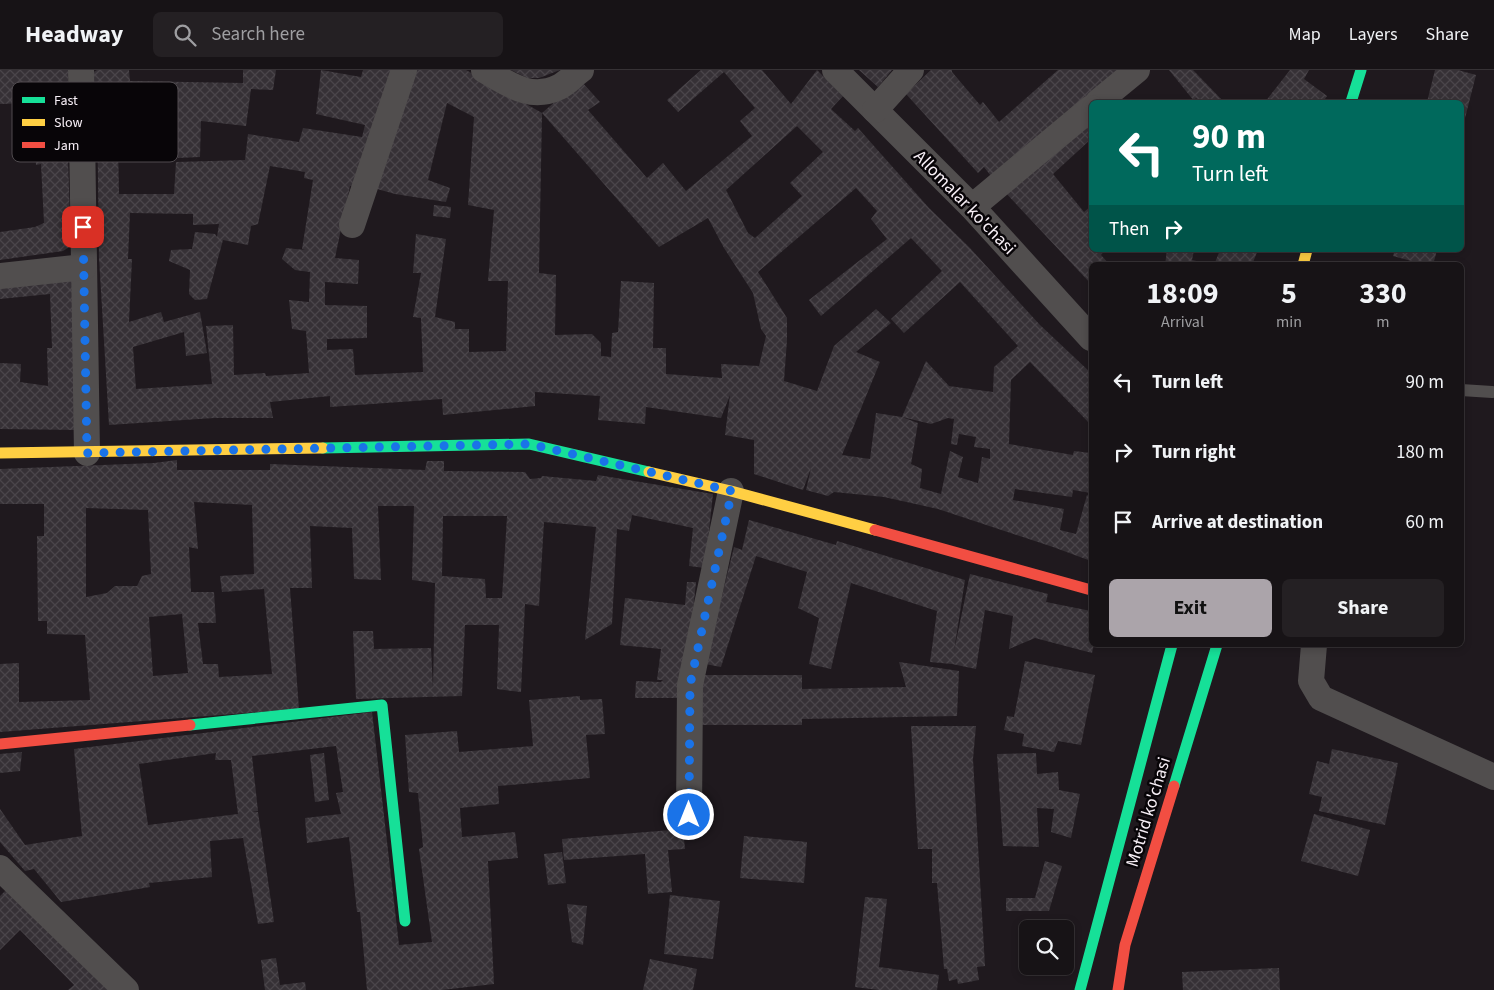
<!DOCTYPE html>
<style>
body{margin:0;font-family:"Source Sans 3",sans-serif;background:#242023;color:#f1f3f6;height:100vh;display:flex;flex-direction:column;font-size:19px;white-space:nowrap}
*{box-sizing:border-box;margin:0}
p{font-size:16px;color:#9e9ea1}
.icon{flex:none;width:28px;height:28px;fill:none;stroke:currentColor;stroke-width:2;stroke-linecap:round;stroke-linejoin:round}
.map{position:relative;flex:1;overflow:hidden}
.sheet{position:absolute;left:1089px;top:192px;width:375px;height:385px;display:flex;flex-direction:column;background:#171316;border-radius:8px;box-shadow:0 2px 8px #0003,0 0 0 1px #363235}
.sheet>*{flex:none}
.top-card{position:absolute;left:1089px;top:30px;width:375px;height:152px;border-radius:8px;box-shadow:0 2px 8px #0003,0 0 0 1px #363235;background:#00695c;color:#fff;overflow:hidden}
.tools{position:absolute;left:1019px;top:850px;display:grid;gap:10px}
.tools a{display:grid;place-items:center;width:55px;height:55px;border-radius:8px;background:#171316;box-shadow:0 2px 8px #0003,0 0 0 1px #363235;font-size:25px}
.pin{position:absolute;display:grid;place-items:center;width:42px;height:42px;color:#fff;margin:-21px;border-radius:10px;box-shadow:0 2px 8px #0006}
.me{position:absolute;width:55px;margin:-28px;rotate:0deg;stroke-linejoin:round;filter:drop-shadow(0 0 4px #0008)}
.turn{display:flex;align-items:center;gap:18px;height:105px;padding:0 20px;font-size:22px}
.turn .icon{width:65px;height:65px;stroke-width:2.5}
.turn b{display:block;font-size:35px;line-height:42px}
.then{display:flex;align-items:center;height:48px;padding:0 20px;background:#0003;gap:10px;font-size:19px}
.eta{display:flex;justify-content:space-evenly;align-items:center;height:85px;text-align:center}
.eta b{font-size:30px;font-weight:700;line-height:35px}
.primary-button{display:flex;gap:10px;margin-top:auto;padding:10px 20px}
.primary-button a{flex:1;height:58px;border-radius:8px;background:#aba4aa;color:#111;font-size:20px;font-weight:700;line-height:58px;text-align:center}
.primary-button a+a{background:#242023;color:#f1f3f6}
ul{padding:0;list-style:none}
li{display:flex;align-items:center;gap:15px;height:70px;padding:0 20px}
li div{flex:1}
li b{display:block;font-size:19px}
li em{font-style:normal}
header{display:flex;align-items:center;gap:30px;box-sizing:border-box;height:70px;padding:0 25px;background:#171316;border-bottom:1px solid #363235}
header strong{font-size:24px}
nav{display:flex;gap:28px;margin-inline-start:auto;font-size:18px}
.search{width:350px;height:45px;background:#242023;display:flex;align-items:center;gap:12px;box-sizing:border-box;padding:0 18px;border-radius:8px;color:#9e9ea1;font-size:19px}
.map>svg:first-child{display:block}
.building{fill:url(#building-cross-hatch);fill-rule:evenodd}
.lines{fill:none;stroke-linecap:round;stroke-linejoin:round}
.lane{stroke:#514e4e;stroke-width:12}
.street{stroke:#514e4e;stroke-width:26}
.fast{stroke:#16e098;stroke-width:11}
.slow{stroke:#ffcf43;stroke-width:11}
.jam{stroke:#f24e42;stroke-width:11}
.route{stroke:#1a73e8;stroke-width:9;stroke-dasharray:0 16.2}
.labels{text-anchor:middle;stroke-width:5;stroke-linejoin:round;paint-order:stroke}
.street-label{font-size:18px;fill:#f7eff6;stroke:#080508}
.key{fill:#080508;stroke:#504b4f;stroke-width:1}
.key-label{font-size:14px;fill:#f7eff6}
</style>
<header>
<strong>Headway</strong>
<div class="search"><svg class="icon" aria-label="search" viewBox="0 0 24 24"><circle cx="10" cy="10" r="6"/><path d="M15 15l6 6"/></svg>Search here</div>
<nav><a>Map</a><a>Layers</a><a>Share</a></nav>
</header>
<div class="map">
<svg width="1494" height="920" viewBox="0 0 1494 920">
<defs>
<pattern id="building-cross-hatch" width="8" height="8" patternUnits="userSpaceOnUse" patternTransform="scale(1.25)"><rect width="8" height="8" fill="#363136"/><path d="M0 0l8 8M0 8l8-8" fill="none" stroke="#4a454a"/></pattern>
</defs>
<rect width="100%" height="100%" fill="#1f191e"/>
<g class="building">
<polygon points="0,0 68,0 68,89 71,176 63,181 0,190 0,162 35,157 44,153 41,94 36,95 32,33 0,34"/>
<path d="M97,0H129L130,11L243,13V0H276L273,20L251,19L246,56L201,51L200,87L178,88V51H128L129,75L118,74L119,124H174L176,92L245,90L248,64L299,72L303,58L362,67L365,55L316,44L321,0L361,7L363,0H395L358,117L350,116L335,188L359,190L358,214L325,212V235L367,236V268L327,269V280L353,279L355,305L423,302L421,248L413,247L421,203H413L416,164L446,169L435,247L455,252V259H469V282L506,281L508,211H488L494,140L468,135L474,47L447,33L428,110L450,118L446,132L395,124L370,117L412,0H466L542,43L539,203L556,205L555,265L592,264L601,273V286L611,287L612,263L618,262L621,211L654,213L653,278H666V304L722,308L721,294L759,296L766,266L761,259L753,223L724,178L708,148L659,177L542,43L580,10L600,32L588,40L647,108L663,93L686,121L752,66L740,51L755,38L724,2L678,42L667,30L701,0H762L791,34L817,0L843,26L831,39L855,61L858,58L929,138L969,177L1040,255L1091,303V355L1030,292L1011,310L1009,374L1073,385L1074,381L1091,383V423L1073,420L1072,427L1015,419L1013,430L1064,439L1060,460L1076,464L1087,425L1091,427V491L1053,477L938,439L884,427L834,422L828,426L806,420L811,398L803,420L754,404V370L725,365L730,325L721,348L646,337L645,354L598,350L600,326L535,322V336L443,345L442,329L330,337V326L270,332L273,348H214L109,355L99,188L97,32L93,33L92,3ZM797,56L823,82L790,113L802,126L755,168L748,163L726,120ZM270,96L305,102L304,108L313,110L302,179L305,180L286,178L282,189L295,200L310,202L309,232L289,230L292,259L306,261L309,303L266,306L265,303L234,305L233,255L206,256L212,314L136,319L133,277L184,262L186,286L207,283L200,242L164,252L161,242L129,252L132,189H128L130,143L193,144V155L219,154L217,167L215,164L195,162L192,179L171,180L169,191L190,200L189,224L195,230L207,229L223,170L248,175L251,156L258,154ZM856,118L877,141L871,149L887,169L809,230L821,246L911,168L942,201L891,249L904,263L960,212L1018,276L994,297L993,322L949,316L926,291L902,347L931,354L948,348L954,349L951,374L957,375L959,364L976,367L974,377L990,379V389L982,387L978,413L958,407L963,387L950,381L941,424L920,418L922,399L911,394L918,353L902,347L876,343L870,389L842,385L880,292L856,282L891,253L876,239L834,276L817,321L784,311L787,270V248L758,202Z"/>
<polygon points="511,0 560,0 539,8 527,8"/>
<polygon points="859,0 892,0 878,17"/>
<polygon points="931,0 952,0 952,2 980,35 983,32 999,52 1058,0 1127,0 994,110 984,97 978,103 906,24"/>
<polygon points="1169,0 1193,0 1224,32 1200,32 1196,28 1194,31"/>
<polygon points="1290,0 1309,0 1304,9 1327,26 1323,32 1265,32"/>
<polygon points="1435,0 1458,0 1476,5 1462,60 1461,32 1427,32"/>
<polygon points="1091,48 1091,69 1053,104 1084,142 1091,136 1091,180 1105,180 1101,185 1110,195 1091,195 1091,214 1003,120"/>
<polygon points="434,135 451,137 450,148 433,146"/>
<polygon points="1167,180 1194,180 1192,190 1214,195 1165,195"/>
<polygon points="1220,180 1254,180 1257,182 1252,195 1214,195"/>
<polygon points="1395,180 1437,180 1433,195 1426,195 1393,186"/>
<polygon points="72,205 75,360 0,359 0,293 21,294 20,312 48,316 47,278 52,278 50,224 0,229 0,211"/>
<path d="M177,390V400H270V394L425,400L427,391H444V401L525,402L530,409L541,408L542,406L596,411L598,405L713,424L705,498L689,496L693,458L632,445L629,461L617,459L612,554L585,570L596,457L544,452L539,536L525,534L521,622L497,619L499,555H465L462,626L356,629L353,561H373L374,579L431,578L433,619L435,513L412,510L414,436H378L381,510L354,509L352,458L310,456L312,518H290L299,639L0,662V594L19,593V632L90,630L85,565L47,564V551H38L37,466H44V434H0V399L154,393ZM194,432L252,435L254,504L220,506L222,522L264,519L272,604L219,607L218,594H203L198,553H216L214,522H191L189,477L198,479ZM86,438L148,440L151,504L142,506L137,516H115L107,523L86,527ZM443,446H507L502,528H486L485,509L442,506ZM182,544L188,603L153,606L149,547Z"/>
<polygon points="749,450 836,475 837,471 965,510 954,581 970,504 1048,524 1046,532 1091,541 1091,575 1094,575 1092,583 1035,568 1009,579 1013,546 985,540 976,599 952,594 930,592 937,541 851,513 831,599 809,594 819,548 798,538 807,502 756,486 721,597 705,594 734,477 742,480"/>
<polygon points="687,512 696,512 684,628 635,628 636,611 661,612 663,610 657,610 661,579 620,575 625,528 685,535"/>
<polygon points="1025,591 1095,605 1081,675 1058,671 1054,682 1022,676 1024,664 1004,660 1007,646 1014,647"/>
<polygon points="899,592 959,601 957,646 802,649 802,655 701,655 700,605 802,605 802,619 906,617"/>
<path d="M580,626V630L602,629L605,664L586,665L590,708L498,716L499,734L460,738L462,767L515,762L518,788L488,791L494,914L442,920H367L360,842H357L349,767L307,773L305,748L341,744L336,723L343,722L336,676L252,686L258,741L252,742H258L274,852L258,854L243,768L210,771L212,807L149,813L150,817L61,832L34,799L25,801L0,772V739L25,775L82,766L74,679L372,642L399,875L432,872L419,779L423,777L418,723L409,722L405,665L457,661L459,682L533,676L529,630ZM216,683L215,690H231L238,744L148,755L139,694Z"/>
<polygon points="911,656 976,656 973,689 985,896 977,897 979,910 958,914 957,909 949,911 947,899 944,899 937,813 932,813 932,779 918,779"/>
<polygon points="1332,679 1398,693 1385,755 1319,741 1322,727 1309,724 1317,691 1329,694"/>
<polygon points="22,682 20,701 0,703 0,684"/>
<polygon points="324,683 329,730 315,732 310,685"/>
<polygon points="1036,683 1037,704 1058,702 1059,720 1080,724 1071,768 1051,762 1054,739 1037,738 1039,777 1003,776 997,684"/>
<polygon points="1314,744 1370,760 1358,806 1301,791"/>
<polygon points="683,759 685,779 668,780 672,822 648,824 645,784 564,790 562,769"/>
<polygon points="744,766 807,772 804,813 740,808"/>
<polygon points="562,782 566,813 548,815 544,784"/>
<polygon points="1045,791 1062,796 1049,841 1006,841 1006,828 1035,828"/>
<polygon points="11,815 114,920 68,920 74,915 20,860 0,880 0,826"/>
<polygon points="670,825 720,831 713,889 664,884"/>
<polygon points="865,827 887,829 879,897 939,905 937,920 879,920 855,917"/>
<polygon points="567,834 587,836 583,875 572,872"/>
<polygon points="276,888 280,915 305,912 306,920 265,920 261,890"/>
<polygon points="650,889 697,899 693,920 643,920"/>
<polygon points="1279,898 1280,920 1183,920 1182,902"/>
</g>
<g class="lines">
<polyline class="lane" points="1461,320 1492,322"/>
<g class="street">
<polyline points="81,0 87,383"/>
<path d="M484,0C509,14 530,31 559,17C567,13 574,5 581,0"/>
<polyline points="835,0 972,137 1091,268"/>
<polyline points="1098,32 1137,0"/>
<polyline points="875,40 911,0"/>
<polyline points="972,137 1091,38"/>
<polyline points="352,155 404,0"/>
<polyline points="0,206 84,197"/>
<polyline points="1314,575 1311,611 1321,628 1494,707"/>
<polyline points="689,745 690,615 731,421"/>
<polyline points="0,798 126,920"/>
</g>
<g class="fast">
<polyline points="1351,32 1361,0"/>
<polyline points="323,378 529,374 649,402"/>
<polyline points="190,655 382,635 405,851"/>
<polyline points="1174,716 1217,575"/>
<polyline points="1080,920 1172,575"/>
</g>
<g class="slow">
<polyline points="1303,195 1307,180"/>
<polyline points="0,383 323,378"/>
<polyline points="649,402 731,421 875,460"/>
</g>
<g class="jam">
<polyline points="875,460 1091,520"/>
<polyline points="0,674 190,655"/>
<polyline points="1118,920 1125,875 1174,716"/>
</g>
</g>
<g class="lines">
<polyline class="route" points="83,157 87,383 529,374 732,421 690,615 689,745"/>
</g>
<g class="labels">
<g class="street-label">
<text transform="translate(965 132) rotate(46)" y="6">Allomalar ko'chasi</text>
<text transform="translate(1148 742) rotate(-73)" y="6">Motrid ko'chasi</text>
</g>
</g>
<rect x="12" y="12" width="166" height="80" rx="8" class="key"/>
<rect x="22" y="27" width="23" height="6" fill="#16e098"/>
<rect x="22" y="49" width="23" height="7" fill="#ffcf43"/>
<rect x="22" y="72" width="23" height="6" fill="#f24e42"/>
<g class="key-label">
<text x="54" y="35">Fast</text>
<text x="54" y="57">Slow</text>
<text x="54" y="80">Jam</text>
</g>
</svg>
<div class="tools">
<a><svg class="icon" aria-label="search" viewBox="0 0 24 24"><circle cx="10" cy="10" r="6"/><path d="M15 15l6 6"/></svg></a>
</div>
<div class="pin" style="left:83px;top:157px;background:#d93025"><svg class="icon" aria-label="arrive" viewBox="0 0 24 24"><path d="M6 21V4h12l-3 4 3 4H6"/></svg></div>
<svg class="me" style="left:689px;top:745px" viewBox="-20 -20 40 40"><circle r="17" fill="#1a73e8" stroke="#fff" stroke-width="3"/><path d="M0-11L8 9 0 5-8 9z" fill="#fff"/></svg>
<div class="top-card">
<div class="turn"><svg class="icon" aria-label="left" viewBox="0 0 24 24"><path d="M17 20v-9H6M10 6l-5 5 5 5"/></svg><div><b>90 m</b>Turn left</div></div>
<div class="then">Then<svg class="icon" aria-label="right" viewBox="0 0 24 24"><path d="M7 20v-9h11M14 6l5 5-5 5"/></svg></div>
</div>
<section class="sheet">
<div class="eta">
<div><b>18:09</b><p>Arrival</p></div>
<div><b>5</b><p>min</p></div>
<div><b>330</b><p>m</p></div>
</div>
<ul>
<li><svg class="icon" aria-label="left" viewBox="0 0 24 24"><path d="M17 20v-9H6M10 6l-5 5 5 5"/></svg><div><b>Turn left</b></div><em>90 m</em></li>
<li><svg class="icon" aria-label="right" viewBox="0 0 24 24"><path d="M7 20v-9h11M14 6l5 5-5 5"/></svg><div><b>Turn right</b></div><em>180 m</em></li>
<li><svg class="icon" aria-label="arrive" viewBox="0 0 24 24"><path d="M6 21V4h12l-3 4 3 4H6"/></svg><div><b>Arrive at destination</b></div><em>60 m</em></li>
</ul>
<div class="primary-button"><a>Exit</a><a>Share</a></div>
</section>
</div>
